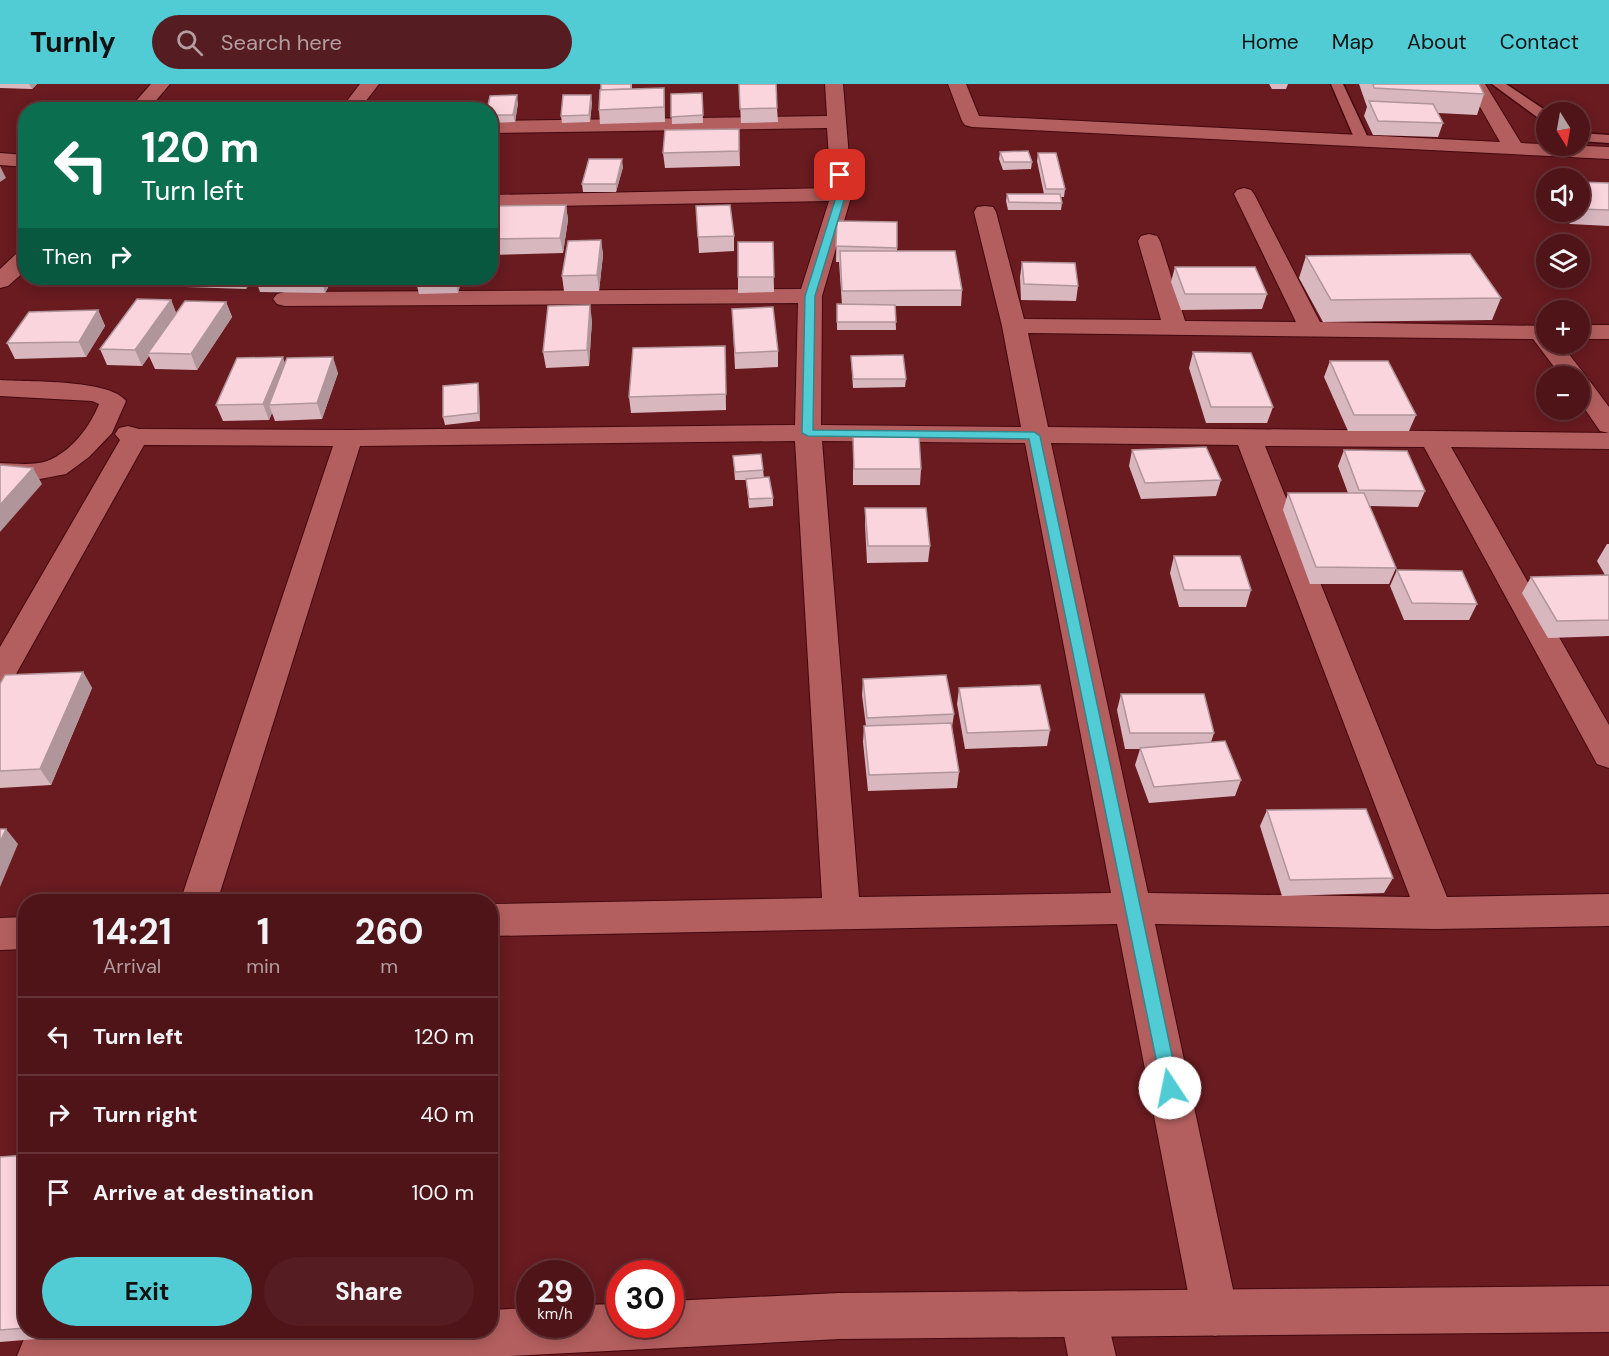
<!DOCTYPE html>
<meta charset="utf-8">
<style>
body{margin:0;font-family:"DM Sans",sans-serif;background:#551d21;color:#f1f3f6;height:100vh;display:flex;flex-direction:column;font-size:22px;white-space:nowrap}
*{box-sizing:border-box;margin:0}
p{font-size:20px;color:#b39ea2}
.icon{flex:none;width:33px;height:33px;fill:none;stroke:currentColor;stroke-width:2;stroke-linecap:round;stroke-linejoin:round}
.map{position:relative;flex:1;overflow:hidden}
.details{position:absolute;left:18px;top:810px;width:480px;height:444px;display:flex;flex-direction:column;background:#4f1418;border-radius:24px;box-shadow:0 3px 15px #0003,0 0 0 2px #663337}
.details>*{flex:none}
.banner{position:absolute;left:18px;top:18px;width:480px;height:183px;border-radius:24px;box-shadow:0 3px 15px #0003,0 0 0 2px #663337;background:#0b6e4f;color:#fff;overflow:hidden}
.needle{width:39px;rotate:169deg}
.controls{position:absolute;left:1536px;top:18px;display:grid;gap:12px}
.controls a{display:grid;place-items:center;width:54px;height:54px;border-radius:50%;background:#4f1418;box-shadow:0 3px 15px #0003,0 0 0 2px #663337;font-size:30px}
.speed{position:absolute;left:516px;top:1176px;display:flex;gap:12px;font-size:30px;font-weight:700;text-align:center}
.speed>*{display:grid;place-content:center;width:78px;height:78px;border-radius:50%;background:#4f1418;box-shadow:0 3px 15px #0003,0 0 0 2px #663337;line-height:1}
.speed small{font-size:15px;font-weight:400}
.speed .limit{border:9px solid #d22;background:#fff;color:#111}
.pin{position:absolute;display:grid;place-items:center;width:51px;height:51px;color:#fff;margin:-26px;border-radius:12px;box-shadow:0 3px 9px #0006}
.me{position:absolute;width:66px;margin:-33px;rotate:349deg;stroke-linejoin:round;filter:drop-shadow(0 0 4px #0008)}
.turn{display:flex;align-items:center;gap:21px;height:126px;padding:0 24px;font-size:27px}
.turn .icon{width:78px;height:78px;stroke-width:2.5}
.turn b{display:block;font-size:42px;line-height:51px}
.then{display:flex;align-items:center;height:57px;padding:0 24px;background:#0003;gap:12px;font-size:22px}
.eta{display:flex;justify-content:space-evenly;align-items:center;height:102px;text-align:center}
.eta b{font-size:36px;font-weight:700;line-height:42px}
.primary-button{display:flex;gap:12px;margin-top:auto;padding:12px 24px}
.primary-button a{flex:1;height:69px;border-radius:36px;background:#51ccd4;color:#111;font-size:24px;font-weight:700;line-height:69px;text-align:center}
.primary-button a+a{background:#551d21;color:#f1f3f6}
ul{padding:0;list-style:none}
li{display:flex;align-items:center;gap:18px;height:78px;padding:0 24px;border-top:2px solid #663337}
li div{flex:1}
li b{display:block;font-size:22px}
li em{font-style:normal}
header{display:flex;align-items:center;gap:36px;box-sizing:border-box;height:84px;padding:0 30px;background:#51ccd4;color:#111}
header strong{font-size:28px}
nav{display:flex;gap:33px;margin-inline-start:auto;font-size:21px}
.search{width:420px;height:54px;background:#551d21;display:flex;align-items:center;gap:15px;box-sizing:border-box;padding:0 21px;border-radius:33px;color:#b39ea2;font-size:22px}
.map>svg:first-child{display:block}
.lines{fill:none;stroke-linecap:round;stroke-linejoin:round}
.service-casing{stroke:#43080e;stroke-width:3}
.minor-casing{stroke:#43080e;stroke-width:2}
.tertiary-casing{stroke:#43080e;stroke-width:2}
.service{fill:#b45f5f;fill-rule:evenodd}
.minor{fill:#b45f5f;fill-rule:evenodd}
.tertiary{fill:#b45f5f;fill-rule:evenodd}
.wall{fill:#d8b7bf}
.shaded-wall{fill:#b0959b}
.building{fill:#fbd5de;stroke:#b0959b;stroke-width:1.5}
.route{fill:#51ccd4;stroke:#35858a;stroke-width:1.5}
</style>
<header>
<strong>Turnly</strong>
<div class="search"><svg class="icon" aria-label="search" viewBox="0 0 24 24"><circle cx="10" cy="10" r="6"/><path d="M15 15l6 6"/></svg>Search here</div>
<nav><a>Home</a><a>Map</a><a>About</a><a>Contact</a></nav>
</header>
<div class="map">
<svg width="1609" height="1272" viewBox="0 0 1609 1272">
<rect width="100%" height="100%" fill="#691b20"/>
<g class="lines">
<g class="service-casing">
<g id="service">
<polygon points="1331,0 1343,0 1369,56 1367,59 1362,60 1355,56"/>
<polygon points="1492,0 1506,0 1548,28 1546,37 1541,36"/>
<polygon points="1580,49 1609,51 1609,59 1580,57"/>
</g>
</g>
<g class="minor-casing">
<g id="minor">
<polygon points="151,0 170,0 148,26 128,26"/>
<polygon points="360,0 379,0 359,26 340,26"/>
<path d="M825,0H843L852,110L822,212L821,341L1021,343L1002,242L974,128L977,123L985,122L993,123L996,128L1024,235L1161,236L1138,157L1141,152L1149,150L1157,152L1160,157L1185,237L1296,238L1234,110L1237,106L1244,104L1251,106L1254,110L1320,238L1546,242V260H1561L1586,292L1584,294L1589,296L1609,323V349L1600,347L1580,318V292H1561L1533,255L1028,249L1048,343L1609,349V365L1451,363L1609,641V684L1597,680L1424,363L1265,362L1447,813L1609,810V842L1435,845L1155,840L1238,1229L1231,1245L1215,1252L1199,1245L1192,1229L1117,840L490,852V820L822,814L795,357L360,362L217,818H180L333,362L144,361L11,599L0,603V563L120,356L115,350L119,344L128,342L139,345L349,346L795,341L798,219L285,222L277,220L273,215L277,210L285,208L801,205L829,117L490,123V111L831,104L827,44L490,49V37L827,32ZM822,357L1025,359L1111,809L859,813ZM1051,359L1238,361L1410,813L1148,809Z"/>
<polygon points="948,0 966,0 979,32 1500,58 1467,0 1485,0 1521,59 1609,63 1609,75 972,43 965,41 962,37"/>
<polygon points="0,69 26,71 26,83 0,81"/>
<polygon points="26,166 26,186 8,202 0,204 0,185 18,168"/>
<rect x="1580" y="241" width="29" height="14"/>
<path d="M0,296C27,298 110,295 126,317L112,349L89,373L66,390L35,396L0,395V379C14,379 33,382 47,377C71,368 90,343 99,320L92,317L0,312Z"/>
<polygon points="26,833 26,865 0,866 0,834"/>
<polygon points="1083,1207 1099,1214 1106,1230 1116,1272 1068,1272 1060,1230 1067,1214"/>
</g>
</g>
<g class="tertiary-casing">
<polygon id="tertiary" points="1609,1202 1609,1248 839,1255 510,1272 17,1272 24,1255 41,1248 490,1246 490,1226 530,1224 530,1240 580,1240 580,1221 620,1220 620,1240 670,1240 670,1217 839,1209"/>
</g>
<use href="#service" class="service"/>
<use href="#minor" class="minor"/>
<use href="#tertiary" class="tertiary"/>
</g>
<g class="wall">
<polygon points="0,0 37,0 32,5 0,4"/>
<polygon points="601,0 632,0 632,5 665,18 665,38 600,40 599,26"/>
<polygon points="739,0 777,24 778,38 741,39"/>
<polygon points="1269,0 1288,0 1286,5 1272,5"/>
<polygon points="1359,0 1479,0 1484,10 1477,31 1438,29 1443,39 1438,53 1373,51 1364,32 1367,23"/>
<polygon points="702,9 703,39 672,40 671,10"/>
<polygon points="592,18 590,38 562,39 561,32"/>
<polygon points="518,19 515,38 490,39 490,26"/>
<polygon points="739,45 740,82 665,84 663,69"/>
<polygon points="1000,68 1032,78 1031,85 1003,86 999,75"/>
<polygon points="1038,69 1065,105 1064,113 1061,113 1062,119 1061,126 1008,126 1006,117 1007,110 1044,110 1037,77"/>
<polygon points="623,83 616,108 583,108 582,100"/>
<polygon points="1580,98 1609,99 1609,142 1570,140 1562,128 1580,128"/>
<polygon points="566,121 568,136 563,169 490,171 490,122"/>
<polygon points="696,122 734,152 734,167 699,169"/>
<polygon points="837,137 897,138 897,167 962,206 961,222 895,222 896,246 837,246 837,220 842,221 839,178 836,178"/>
<polygon points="601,156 603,171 599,207 564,207 562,192"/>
<polygon points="773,158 774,208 738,209 738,193"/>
<polygon points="1306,172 1501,214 1492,236 1323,238 1299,194"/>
<polygon points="1022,178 1078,202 1076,217 1021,216 1020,193"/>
<polygon points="1175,183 1267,210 1262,225 1181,226 1171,198"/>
<polygon points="182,194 254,194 246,205 186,203"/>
<polygon points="255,194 333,194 325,209 260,208"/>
<polygon points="415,194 462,194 458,209 419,210"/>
<polygon points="171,216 176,229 226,218 232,233 197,286 155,285 149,272 142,282 107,281 100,265"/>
<polygon points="732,225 778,267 778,283 735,285"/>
<polygon points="98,226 105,242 86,273 15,275 7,259"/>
<polygon points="592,236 589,282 546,284 543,268"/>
<polygon points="725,262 726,326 631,329 629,313"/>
<polygon points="1193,268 1273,323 1267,339 1206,339 1189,284"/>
<polygon points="851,272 906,295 905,303 853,304"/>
<polygon points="1330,277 1416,331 1409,347 1348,347 1324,293"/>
<polygon points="285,279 338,289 322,335 275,337 272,329 269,336 223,337 216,321"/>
<polygon points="478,299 479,307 480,337 445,341 443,333"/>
<polygon points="853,353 921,385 920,401 853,401"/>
<polygon points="1132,366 1221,396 1216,412 1141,415 1129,382"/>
<polygon points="1344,366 1425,407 1418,423 1369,422 1396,484 1389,500 1310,500 1283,426 1288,409 1348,409 1338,382"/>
<polygon points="733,372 763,386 764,394 773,414 773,422 749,424 746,396 735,396"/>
<polygon points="865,424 930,462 928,478 867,479 865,441"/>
<polygon points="1607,460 1609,460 1609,552 1548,554 1522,509 1531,493 1605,491 1597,477"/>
<polygon points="1174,472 1251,506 1246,523 1179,523 1170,489"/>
<polygon points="1397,486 1477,520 1469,536 1404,536 1390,502"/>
<polygon points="83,588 92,604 51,701 0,704 0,600"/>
<polygon points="863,595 954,630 952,643 959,688 957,704 868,707 863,658 864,642 866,642 862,611"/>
<polygon points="959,604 1050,646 1047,662 965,665 957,620"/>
<polygon points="1121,610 1214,649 1211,658 1241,696 1235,712 1149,719 1135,681 1140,665 1125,665 1117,626"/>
<polygon points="1267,726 1393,794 1384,809 1282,812 1260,742"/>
<polygon points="26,1071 26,1246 63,1246 61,1253 0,1258 0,1073"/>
</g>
<g class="shaded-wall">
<polygon points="29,0 37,0 32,5"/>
<polygon points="664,4 665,18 665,38 664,23"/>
<polygon points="517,11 518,19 515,38 513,31"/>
<polygon points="591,11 592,18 590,38 589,31"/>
<polygon points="622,75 623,83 616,108 616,100"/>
<polygon points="0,82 6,94 0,98"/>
<polygon points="566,121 568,136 563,169 560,154"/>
<polygon points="601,156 603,171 599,207 597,191"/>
<polygon points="242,194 254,194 246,205"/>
<polygon points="321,194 333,194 325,209"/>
<polygon points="455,194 462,194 458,209"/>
<polygon points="171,216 177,231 148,269 149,272 142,282 135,266"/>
<polygon points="226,218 232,233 197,286 191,270"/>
<polygon points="590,221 592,236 589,282 587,266"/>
<polygon points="98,226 105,242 86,273 79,258"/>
<polygon points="283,273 288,289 269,321 272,329 269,336 263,320"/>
<polygon points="333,273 338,289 322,335 317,319"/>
<polygon points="478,299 479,307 480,337 478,329"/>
<polygon points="33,384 42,400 0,448 0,421"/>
<polygon points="83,588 92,604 51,701 40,685"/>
<polygon points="6,745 18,760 0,803 0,758"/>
<polygon points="52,1246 63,1246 61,1253"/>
</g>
<g class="building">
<polygon points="601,0 631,0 631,5 601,6"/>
<polygon points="739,0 776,0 777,24 740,25"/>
<polygon points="1373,0 1479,0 1484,10 1374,4"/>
<polygon points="664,4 664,23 599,26 600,6"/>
<polygon points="702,9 703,31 671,33 671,10"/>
<polygon points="517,11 513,31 490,31 490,26 487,26 490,12"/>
<polygon points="563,11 591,11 589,31 561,32"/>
<polygon points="1369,17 1433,20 1443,39 1378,37"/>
<polygon points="739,45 739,67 663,69 665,46"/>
<polygon points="1028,67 1032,78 1004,78 1000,68"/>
<polygon points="1038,69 1056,69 1065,105 1046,105"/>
<polygon points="589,75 622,75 616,100 582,100"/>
<polygon points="1580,98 1609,99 1609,126 1580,125"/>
<polygon points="1007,110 1060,110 1062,119 1009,118"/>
<polygon points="566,121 560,154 490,155 490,122"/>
<polygon points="730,121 734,152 698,153 696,122"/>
<polygon points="837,137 897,138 897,164 836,162"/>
<polygon points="601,156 597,191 562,192 568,157"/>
<polygon points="738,158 773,158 774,193 738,193"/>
<polygon points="840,167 955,167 962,206 842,207"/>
<polygon points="1470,170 1501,214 1331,216 1306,172"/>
<polygon points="1022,178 1075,179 1078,202 1024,200"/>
<polygon points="1175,183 1255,183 1267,210 1185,210"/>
<polygon points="137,215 171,216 135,266 100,265"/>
<polygon points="185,217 226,218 191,270 148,269"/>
<polygon points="837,220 895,221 896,238 837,238"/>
<polygon points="590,221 587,266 543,268 548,222"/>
<polygon points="773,223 778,267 735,269 732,225"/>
<polygon points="98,226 79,258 7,259 29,228"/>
<polygon points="725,262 726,310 629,313 633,264"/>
<polygon points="1193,268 1251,269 1273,323 1211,323"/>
<polygon points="903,271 906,295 853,295 851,272"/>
<polygon points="283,273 263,320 216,321 237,274"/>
<polygon points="333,273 317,319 269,321 287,274"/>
<polygon points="1330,277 1388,277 1416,331 1354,331"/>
<polygon points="478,299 478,329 443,333 443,302"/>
<polygon points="853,353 919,353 921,385 854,385"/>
<polygon points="1206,363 1221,396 1145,399 1132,366"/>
<polygon points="1344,366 1407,367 1425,407 1359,406"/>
<polygon points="761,370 763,386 735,388 733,372"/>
<polygon points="0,381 33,384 0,421"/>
<polygon points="769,393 773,414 749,415 746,395"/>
<polygon points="1288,409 1364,409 1396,484 1316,483"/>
<polygon points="865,424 926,424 930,462 868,462"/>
<polygon points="1174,472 1240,472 1251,506 1184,506"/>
<polygon points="1397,486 1462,487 1477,520 1412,519"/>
<polygon points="1609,491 1609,536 1557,537 1531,493"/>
<polygon points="83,588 40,685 0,687 0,600 5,591"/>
<polygon points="946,591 954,630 867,634 863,595"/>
<polygon points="1040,601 1050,646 967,649 959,604"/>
<polygon points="1121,610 1204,610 1214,649 1130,649"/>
<polygon points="951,639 959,688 869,691 864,642"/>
<polygon points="1225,657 1241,696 1154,703 1140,664"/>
<polygon points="1366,725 1393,794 1290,796 1267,726"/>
<polygon points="0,745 6,745 0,758"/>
<polygon points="26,1071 26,1244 0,1246 0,1073"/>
</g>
<polygon class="route" points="840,88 844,91 846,110 815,212 813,346 1034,348 1040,352 1179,1004 1176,1009 1170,1012 1164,1009 1162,1004 1029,355 808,352 802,349 805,212 837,110 836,91"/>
</svg>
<div class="controls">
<a><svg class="needle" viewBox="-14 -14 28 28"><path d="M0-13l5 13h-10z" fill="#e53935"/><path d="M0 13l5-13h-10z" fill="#b39ea2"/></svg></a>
<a><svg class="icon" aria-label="sound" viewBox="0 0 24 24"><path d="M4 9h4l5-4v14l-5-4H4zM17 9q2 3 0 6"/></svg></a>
<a><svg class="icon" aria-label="layers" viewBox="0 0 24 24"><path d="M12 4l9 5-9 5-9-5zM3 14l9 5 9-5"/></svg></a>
<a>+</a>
<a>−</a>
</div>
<div class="speed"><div>29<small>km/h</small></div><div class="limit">30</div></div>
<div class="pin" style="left:840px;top:91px;background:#d93025"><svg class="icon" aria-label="arrive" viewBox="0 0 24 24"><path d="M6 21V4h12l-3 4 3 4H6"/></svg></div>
<svg class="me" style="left:1170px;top:1004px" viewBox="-20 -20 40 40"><circle r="19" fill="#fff"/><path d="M0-13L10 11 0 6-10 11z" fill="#51ccd4"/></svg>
<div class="banner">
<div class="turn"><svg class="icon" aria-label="left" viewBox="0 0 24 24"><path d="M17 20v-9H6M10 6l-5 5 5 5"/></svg><div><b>120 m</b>Turn left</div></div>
<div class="then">Then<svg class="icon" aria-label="right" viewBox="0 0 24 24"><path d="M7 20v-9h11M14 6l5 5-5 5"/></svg></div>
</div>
<section class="details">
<div class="eta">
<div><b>14:21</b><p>Arrival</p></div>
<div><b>1</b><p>min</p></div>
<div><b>260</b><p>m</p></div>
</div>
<ul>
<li><svg class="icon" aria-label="left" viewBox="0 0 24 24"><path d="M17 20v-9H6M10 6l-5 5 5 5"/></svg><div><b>Turn left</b></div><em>120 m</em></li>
<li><svg class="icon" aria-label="right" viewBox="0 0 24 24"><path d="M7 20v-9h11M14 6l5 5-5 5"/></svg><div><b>Turn right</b></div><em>40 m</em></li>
<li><svg class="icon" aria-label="arrive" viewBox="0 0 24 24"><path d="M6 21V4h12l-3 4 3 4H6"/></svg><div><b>Arrive at destination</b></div><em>100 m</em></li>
</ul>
<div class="primary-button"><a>Exit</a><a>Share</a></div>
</section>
</div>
